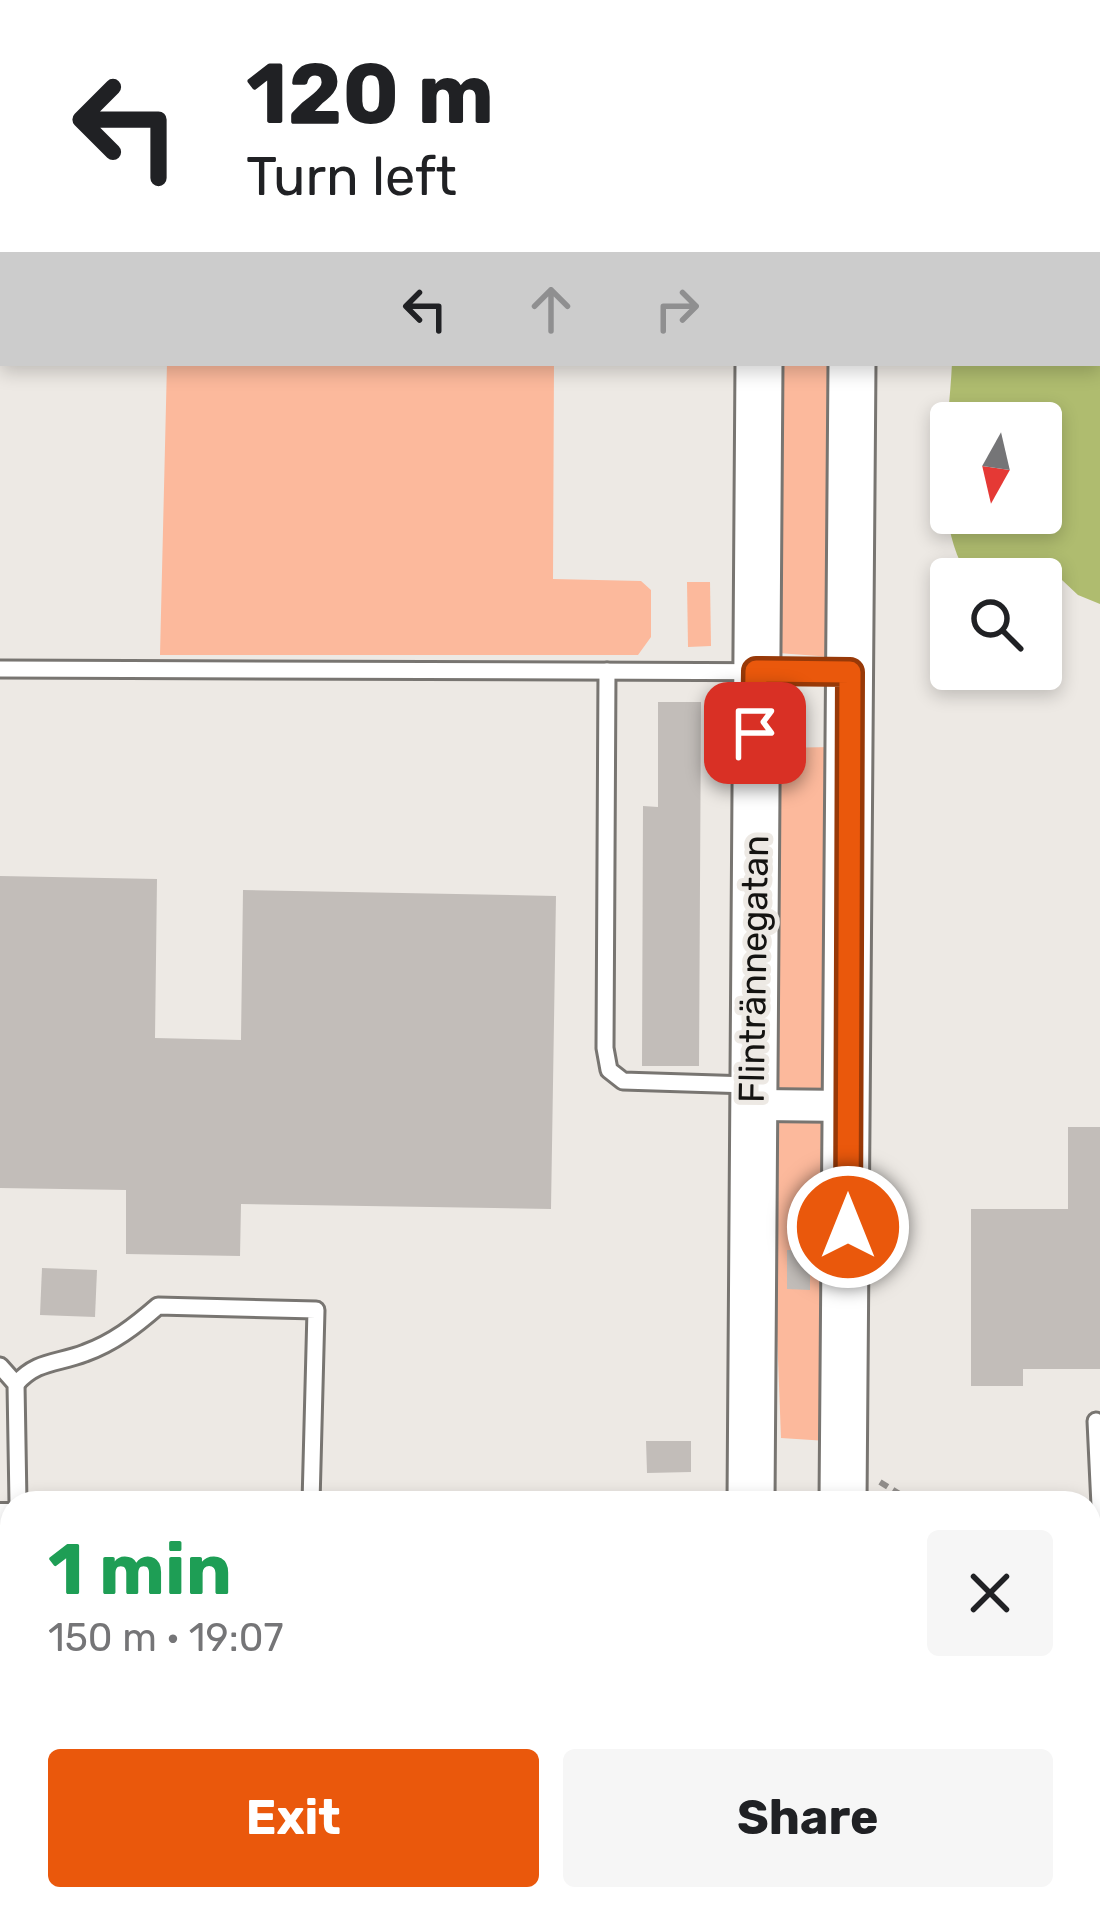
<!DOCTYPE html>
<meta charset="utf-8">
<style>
body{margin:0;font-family:Rubik,sans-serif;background:#f6f6f6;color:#202124;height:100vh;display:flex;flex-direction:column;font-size:45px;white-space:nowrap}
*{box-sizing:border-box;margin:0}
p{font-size:39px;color:#757577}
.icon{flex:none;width:66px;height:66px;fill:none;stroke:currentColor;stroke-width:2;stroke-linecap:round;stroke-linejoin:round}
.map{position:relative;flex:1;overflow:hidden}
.details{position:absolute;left:0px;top:1491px;width:1101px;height:420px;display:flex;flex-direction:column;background:#fff;border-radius:36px 36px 0 0;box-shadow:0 6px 18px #0003}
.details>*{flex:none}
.guide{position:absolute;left:0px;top:0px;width:1101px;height:366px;box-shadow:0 6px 18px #0003;background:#fff;color:#202124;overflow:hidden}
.needle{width:78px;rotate:188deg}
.fabs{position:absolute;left:930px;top:402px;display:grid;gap:24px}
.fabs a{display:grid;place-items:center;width:132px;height:132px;border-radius:12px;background:#fff;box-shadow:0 6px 18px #0003;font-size:60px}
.pin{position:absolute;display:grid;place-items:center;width:102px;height:102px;color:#fff;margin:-51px;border-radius:24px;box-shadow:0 6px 18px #0006}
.me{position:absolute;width:132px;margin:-66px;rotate:0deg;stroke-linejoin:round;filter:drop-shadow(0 0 9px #0008)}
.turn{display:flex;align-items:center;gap:42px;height:252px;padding:0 48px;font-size:54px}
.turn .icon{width:156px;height:156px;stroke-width:2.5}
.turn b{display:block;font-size:84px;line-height:102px}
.lanes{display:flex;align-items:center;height:114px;padding:0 48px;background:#0003;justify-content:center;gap:60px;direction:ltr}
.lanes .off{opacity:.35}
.round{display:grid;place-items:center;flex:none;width:126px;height:126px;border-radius:12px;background:#f6f6f6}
.headline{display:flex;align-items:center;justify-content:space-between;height:204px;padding:0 48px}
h1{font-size:72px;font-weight:700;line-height:90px;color:#1e9e55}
.cta{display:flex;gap:24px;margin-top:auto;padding:24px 48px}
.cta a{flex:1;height:138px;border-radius:12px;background:#ea580c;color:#fff;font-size:48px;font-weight:700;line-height:138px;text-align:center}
.cta a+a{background:#f6f6f6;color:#202124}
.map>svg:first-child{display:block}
.green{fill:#fcb99c}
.water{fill:#afbc6f;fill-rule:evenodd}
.building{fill:#c2bdb9}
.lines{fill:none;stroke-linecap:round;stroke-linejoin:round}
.lane-casing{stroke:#787571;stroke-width:21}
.street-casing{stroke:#787571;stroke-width:36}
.secondary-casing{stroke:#787571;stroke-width:51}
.path{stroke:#918e8b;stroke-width:6;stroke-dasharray:9 6;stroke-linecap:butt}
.lane{stroke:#fff;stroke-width:15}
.street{stroke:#fff;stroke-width:30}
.secondary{stroke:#fff;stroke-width:45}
.route-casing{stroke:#983908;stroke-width:30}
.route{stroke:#ea580c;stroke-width:21}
.labels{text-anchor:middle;stroke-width:10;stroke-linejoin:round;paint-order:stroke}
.street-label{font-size:36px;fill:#141311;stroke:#ede9e4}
</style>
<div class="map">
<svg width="1100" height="1911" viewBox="0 0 1100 1911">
<rect width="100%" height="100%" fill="#ede9e4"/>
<g class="green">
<polygon points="174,0 716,0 174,3"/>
<polygon points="167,363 554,363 553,579 641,581 651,590 651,637 638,655 160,655"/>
<polygon points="780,363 835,363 832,657 778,653"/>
<polygon points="687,582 710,582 711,646 688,647"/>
<polygon points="833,747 834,1091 772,1091 774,748"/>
<polygon points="831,1118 827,1441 781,1438 769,1120"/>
</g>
<path class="water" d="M1100,279V604L1078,595L1047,566L1005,565L998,579H970C930,521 949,431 952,363H1098ZM951,423H1041V513H951Z"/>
<g class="building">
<polygon points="658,702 701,702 699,1066 642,1066 643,806 658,807"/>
<polygon points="0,876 157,879 155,1038 241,1040 243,890 556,896 551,1209 241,1204 240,1256 126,1254 126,1190 0,1188"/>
<polygon points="1068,1127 1100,1127 1100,1369 1023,1369 1023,1386 971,1386 971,1209 1068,1209"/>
<polygon points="787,1250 810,1250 810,1290 787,1289"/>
<polygon points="42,1268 97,1270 95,1317 40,1315"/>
<polygon points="646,1441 691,1441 691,1472 647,1473"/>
<polygon points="1089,1638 1100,1638 1100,1911 883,1911 883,1899 1089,1899"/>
<rect x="130" y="1899" width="335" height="12"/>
<rect x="499" y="1899" width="70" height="12"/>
</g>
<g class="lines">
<g class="lane-casing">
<g id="lane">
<polyline points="0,669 847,672"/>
<polyline points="607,671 605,1048 609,1070 623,1081 749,1085"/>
<polyline points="0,1366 16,1384 18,1503"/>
<path d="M16,1384C37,1360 57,1364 85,1353C113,1343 135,1326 158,1306L316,1310L311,1503"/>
<polyline points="1096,1421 1100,1506"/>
<polyline points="0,1651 12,1651"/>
<polyline points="0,1871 12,1871"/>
</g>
</g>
<g class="street-casing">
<g id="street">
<polyline points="752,1105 848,1106"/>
<polyline points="0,1519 12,1519"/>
<polyline points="1089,1526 1100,1526"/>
</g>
</g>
<g class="secondary-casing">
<g id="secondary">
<polyline points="762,3 762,0"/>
<polyline points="853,3 853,0"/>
<polyline points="751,1503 759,363"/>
<polyline points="843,1503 852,363"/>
<polyline points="745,1911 745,1899"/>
<polyline points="838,1911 839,1899"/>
</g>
</g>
<polyline class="path" points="880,1482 901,1495 1078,1497"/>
<use href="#lane" class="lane"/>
<use href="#street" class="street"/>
<use href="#secondary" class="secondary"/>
</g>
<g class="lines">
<g class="route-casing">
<polyline id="route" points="755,733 756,671 850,672 848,1227"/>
</g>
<use href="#route" class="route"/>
</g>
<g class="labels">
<g class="street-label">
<text transform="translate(753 969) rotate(-89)" y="13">Flintrännegatan</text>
</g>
</g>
</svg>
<div class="fabs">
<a><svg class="needle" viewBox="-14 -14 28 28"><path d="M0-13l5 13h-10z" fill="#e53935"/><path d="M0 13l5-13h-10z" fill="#757577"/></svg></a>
<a><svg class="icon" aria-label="search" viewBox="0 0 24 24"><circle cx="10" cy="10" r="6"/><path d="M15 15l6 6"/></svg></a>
</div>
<div class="pin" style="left:755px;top:733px;background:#d93025"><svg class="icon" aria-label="arrive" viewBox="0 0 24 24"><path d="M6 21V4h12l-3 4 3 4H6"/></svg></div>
<svg class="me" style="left:848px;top:1227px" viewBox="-20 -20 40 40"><circle r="17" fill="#ea580c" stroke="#fff" stroke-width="3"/><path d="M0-11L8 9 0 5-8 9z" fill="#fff"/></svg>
<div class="guide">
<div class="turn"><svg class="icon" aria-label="left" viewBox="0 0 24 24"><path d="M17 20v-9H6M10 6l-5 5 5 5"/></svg><div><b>120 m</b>Turn left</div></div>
<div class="lanes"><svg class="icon" aria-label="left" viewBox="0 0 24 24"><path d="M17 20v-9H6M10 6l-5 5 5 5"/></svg><svg class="icon off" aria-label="ahead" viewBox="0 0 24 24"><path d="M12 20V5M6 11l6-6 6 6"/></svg><svg class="icon off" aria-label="right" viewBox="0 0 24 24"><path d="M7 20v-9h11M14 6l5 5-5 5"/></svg></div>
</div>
<section class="details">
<div class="headline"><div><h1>1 min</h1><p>150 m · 19:07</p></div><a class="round"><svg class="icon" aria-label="close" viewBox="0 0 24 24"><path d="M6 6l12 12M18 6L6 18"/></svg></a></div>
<div class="cta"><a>Exit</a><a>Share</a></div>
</section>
</div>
